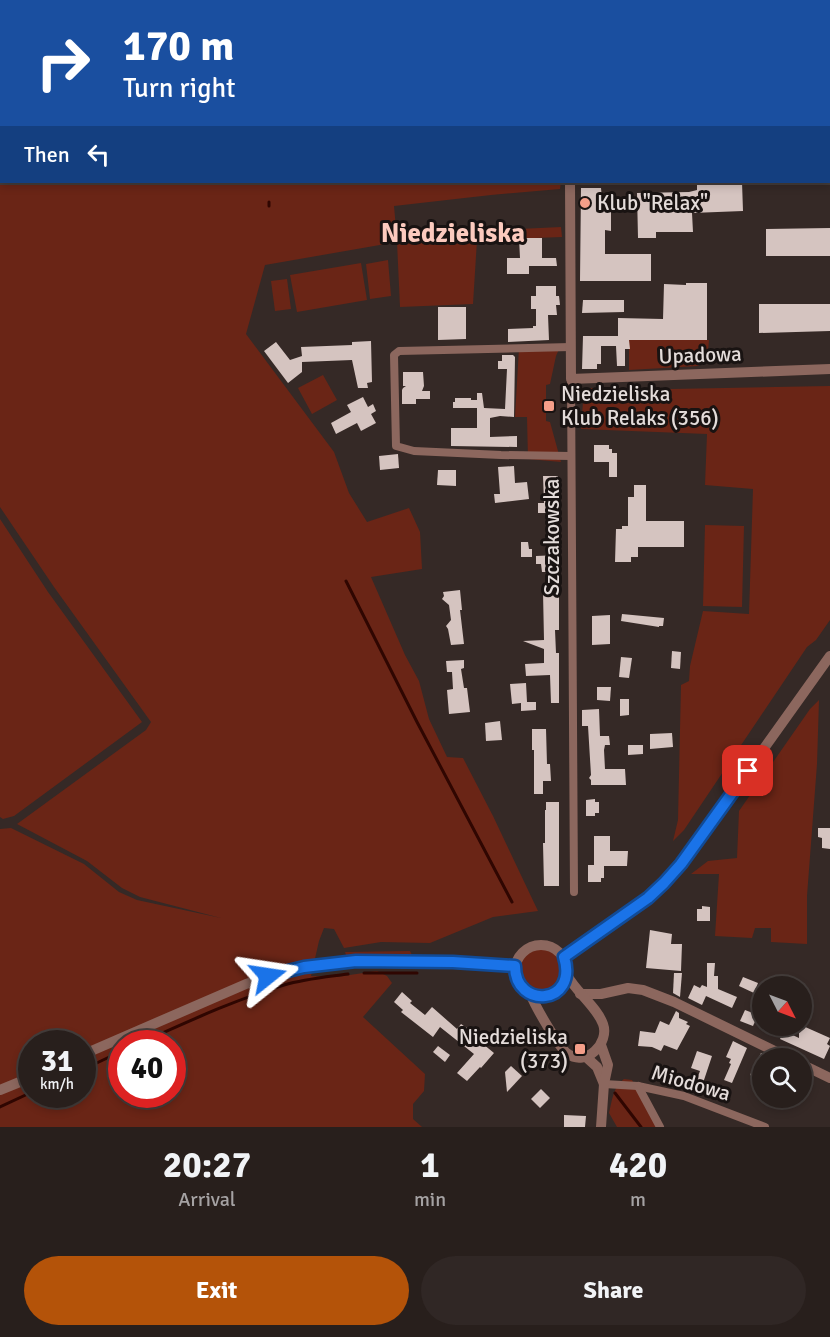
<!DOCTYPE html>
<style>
body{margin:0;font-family:Signika,sans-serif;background:#302725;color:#f1f3f6;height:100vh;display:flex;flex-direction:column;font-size:22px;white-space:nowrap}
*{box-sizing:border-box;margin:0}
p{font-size:20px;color:#a5a2a3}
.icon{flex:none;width:33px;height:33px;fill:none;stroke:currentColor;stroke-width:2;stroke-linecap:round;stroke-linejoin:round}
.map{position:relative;height:1127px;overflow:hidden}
.drawer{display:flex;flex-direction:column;background:#281f1c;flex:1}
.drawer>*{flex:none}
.banner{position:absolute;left:0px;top:0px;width:831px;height:183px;box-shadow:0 3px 9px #0003,0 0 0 2px #443d3b;background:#1a4fa0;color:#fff;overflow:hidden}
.needle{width:39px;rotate:132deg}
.controls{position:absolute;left:752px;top:976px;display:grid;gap:12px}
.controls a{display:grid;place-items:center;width:60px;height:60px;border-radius:50%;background:#281f1c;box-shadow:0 3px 9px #0003,0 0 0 2px #443d3b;font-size:30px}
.speed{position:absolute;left:18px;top:1030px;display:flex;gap:12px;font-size:30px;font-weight:700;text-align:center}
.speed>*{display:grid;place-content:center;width:78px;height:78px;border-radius:50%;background:#281f1c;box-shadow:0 3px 9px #0003,0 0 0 2px #443d3b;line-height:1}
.speed small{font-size:15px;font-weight:400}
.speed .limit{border:9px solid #d22;background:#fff;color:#111}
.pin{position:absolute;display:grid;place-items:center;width:51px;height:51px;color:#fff;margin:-26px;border-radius:12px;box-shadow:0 3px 9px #0006}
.me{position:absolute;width:66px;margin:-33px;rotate:75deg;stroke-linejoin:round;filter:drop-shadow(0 0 4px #0008)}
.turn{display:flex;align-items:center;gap:21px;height:126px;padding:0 24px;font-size:27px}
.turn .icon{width:78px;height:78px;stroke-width:2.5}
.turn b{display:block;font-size:42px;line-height:51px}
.then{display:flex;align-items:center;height:57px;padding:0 24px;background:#0003;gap:12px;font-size:22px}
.eta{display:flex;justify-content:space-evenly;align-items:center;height:102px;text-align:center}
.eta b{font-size:36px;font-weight:800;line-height:42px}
.button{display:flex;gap:12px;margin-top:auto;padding:12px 24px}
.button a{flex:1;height:69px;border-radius:36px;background:#b45309;color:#fff;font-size:24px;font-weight:800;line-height:69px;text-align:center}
.button a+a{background:#302725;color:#f1f3f6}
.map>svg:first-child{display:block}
.green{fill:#6a2516;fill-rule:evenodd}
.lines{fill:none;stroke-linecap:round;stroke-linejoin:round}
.stream{stroke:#2f0601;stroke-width:3}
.building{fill:#d5c4c0}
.minor{stroke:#8c675e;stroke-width:8}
.tertiary{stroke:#8c675e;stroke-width:10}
.route-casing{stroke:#114b97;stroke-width:15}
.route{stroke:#1a73e8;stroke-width:10}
.poi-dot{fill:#f49e89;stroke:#191312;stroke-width:2}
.labels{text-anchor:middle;stroke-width:6;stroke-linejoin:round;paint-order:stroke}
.poi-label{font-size:21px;fill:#e4dcda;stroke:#191312;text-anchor:start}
.street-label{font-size:21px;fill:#e4dcda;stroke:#191312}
.district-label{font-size:27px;font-weight:bold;fill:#fccabe;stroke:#191312}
</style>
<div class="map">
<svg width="830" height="1127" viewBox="0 0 830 1127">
<rect width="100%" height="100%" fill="#352926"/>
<g class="green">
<path d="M0,0H192L190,2H2V182H502V184L561,182L560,189L491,195L394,206L397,239L495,230L561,227L562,237L477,240L473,304L400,307L397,242L265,265L246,334L334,452L349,493L367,522L409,508L420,532L422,569L371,577L405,655L419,681L429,719L447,757L463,758L493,816L538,911L493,917L430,943L381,942L344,948L334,929L324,928L319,941L311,976L336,977L377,971L387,976L392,983L363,1017L425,1074L424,1091L413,1104V1119L422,1127H0V829L11,828L84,864L119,892L137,900L221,918L140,897L122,888L87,861L17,824L146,730L151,722L54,587L0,507ZM32,1044H82V1095H32ZM122,1044H172V1095H122Z"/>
<polygon points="283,0 560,0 560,1 283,2"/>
<polygon points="575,0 830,0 830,22 830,2 575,2"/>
<polygon points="388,260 391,296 370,299 366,264"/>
<polygon points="361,263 367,300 297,312 290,275"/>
<polygon points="287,279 291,309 275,311 271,281"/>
<path d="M629,340H709C708,352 708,359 698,366L629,370Z"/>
<polygon points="560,347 556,356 550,384 546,385 546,421 550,422 561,462 528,459 527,417 515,417 519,348"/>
<polygon points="323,375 337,400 312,414 298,388"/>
<polygon points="830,386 830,620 816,640 807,647 684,830 673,841 678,820 681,685 689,681 690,666 703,611 749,614 753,489 705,485 707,434 581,429 584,388 671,389"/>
<polygon points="0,519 48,592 142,722 14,816 3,819 0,817"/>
<polygon points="705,525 744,526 742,607 703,606"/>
<polygon points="819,700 817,764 807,896 807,944 771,942 771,928 755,928 752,938 715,936 719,874 691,874 708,861 737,858 739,811 810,709"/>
<circle cx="540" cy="971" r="22"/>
<polygon points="410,951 412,955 351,956 346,955 345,952"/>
<path d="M624,1079L632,1080L657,1127H617L609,1113C612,1101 613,1087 624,1079Z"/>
</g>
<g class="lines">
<g class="stream">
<polyline points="269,206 269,202"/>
<polyline points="346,581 417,722 512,902"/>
<polyline points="364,973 417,973"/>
<path d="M138,1044C185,1023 234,1000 284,985C305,979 327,977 348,974"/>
<polyline points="82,1070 122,1051"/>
<polyline points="615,1093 641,1127"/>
<polyline points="0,1107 32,1092"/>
</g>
</g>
<g class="building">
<polygon points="697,182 742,182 743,211 692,213 693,232 656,232 656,238 638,238 637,193 689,192 697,190"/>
<polygon points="581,188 601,188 602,199 611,199 611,231 605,230 605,254 651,254 651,281 580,281"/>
<polygon points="830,228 830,256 766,256 766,229"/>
<polygon points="519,238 542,238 542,258 556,258 557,266 529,266 529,274 507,274 507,258 520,258"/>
<polygon points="686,283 707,283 707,340 629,340 630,349 625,349 625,366 617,366 616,346 601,346 601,364 597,364 597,369 582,369 583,336 618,336 618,318 663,319 664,284 686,285"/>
<polygon points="536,286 556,286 556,296 559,296 560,305 556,305 557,315 548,315 549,340 508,342 508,329 533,328 533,326 536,326 536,309 531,309 531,296 536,296"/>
<polygon points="583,300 624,300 624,312 582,313"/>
<polygon points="759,304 830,304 830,331 759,333"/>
<polygon points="438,307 466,307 466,339 438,340"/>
<polygon points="371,341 372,382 367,383 368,388 358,388 352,360 302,362 302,372 288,383 264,351 276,342 290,360 302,356 301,347 352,345 352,342"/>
<polygon points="502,355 513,355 515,357 514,417 500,416 490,418 490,437 517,436 517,447 451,446 451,428 477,428 477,408 453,408 453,402 455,402 455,398 471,398 471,400 477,400 477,393 482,393 484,408 505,409 507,369 498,369 498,361 502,361"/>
<polygon points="403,372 423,372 424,386 422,391 430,391 430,399 416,399 416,404 402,404 402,390 403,388 406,386 403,386"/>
<polygon points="363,397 368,407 373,404 376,411 371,414 376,423 361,431 357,423 336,434 331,423 351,412 347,405"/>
<polygon points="594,445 609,445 609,449 612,449 612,453 617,453 617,477 609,477 609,462 594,462"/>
<polygon points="398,454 399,468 380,470 379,456"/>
<polygon points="514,466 515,483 527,482 529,499 495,503 494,494 500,494 498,467"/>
<polygon points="438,470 456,470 456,486 437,485"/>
<polygon points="543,476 558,476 559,513 538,513 538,503 544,503"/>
<polygon points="634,485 646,485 646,521 684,521 684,547 638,547 638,557 631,557 631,562 615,562 616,529 622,529 622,526 628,526 628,497 634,497"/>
<polygon points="521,542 528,542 529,549 532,549 532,557 521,557"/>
<polygon points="558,555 559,576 550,576 550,572 542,572 541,564 536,564 536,556"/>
<polygon points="460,590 462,610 460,610 464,644 451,645 448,629 446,626 451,620 449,605 442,599 444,596 443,592"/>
<polygon points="559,591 559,630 555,630 556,653 559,653 559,703 551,703 550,675 526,676 525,664 544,663 544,649 523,641 544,640 543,592"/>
<polygon points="622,614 664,618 663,626 659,626 659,627 621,621"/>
<polygon points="610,615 610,644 592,645 592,616"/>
<polygon points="672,651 681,652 680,669 671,668"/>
<polygon points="621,657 632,658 629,678 619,677"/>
<polygon points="464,660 464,668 461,669 464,688 467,688 470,712 449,714 447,690 453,689 452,672 447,672 446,661"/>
<polygon points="526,683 527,702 536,702 536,710 521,711 521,703 512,704 510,684"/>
<polygon points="597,687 611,687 610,701 597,700"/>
<polygon points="620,699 629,699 629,715 620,716"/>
<polygon points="599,709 600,736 609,736 610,745 605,745 604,750 605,769 625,769 626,785 591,785 591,780 589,778 591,775 588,726 582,726 582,710"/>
<polygon points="500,721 502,740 486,741 485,723"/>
<polygon points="532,729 546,729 547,764 550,764 551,781 543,781 543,794 534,794 534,750 532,750"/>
<polygon points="672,733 673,747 650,749 650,734"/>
<polygon points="628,745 643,745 643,754 628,755"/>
<polygon points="595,799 595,802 599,802 599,813 595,813 595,816 586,816 586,800"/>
<polygon points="546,802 559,802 559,886 544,886 543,843 545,843 545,810 546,810"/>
<polygon points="818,828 830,828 830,849 822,848 822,838 818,837"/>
<polygon points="594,836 610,836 610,851 628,851 627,866 604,866 604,878 601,878 601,882 588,882 588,865 594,865"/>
<polygon points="702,906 710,907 710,921 697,921 697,909 702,909"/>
<polygon points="650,930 672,934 671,944 682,944 681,971 646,968"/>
<polygon points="707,963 715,963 714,976 718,976 718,989 737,997 732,1008 706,996 702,1005 688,998 694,985 700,988 702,985 707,987"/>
<polygon points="674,973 682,973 680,997 673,993"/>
<polygon points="743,977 758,983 754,993 739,986"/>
<polygon points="402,992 412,1001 410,1003 425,1015 432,1007 457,1029 461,1024 467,1028 466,1030 494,1053 481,1068 480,1067 467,1081 457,1073 474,1054 440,1027 433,1037 401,1012 403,1010 394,1002"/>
<polygon points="745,1010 758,1015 753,1026 740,1021"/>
<polygon points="676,1011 679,1013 679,1018 688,1022 686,1024 690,1026 677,1050 664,1045 661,1051 652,1047 638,1046 640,1031 655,1033 660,1021 669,1025"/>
<polygon points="799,1026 803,1026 830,1038 827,1044 830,1046 824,1059 780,1039 784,1031 799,1038"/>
<polygon points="733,1041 747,1048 732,1083 724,1080 731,1064 729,1063 731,1059 726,1057"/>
<polygon points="438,1046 450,1055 445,1062 433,1052"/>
<polygon points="697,1051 712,1056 700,1092 693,1090 700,1071 691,1068"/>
<polygon points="761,1053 762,1053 762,1082 750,1075"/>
<polygon points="511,1066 522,1076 507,1092 505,1072"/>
<polygon points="541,1089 550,1098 540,1108 531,1099"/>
<polygon points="564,1115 586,1116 585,1127 564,1127"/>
</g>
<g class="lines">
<g class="minor">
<polyline points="571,347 399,351 394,355 396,446 414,451 501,455 571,456"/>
<polyline points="571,379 574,892"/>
<polyline points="604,1084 638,1086 684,1096 765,1127"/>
<polyline points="638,1086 660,1127"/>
</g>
<g class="tertiary">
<polyline points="568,0 568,2"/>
<polyline points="570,182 571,379 830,369"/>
<circle cx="541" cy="971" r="26"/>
<polyline points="563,957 648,898 664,883 695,845 830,656"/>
<polyline points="580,994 601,994 628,988 643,990 674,1002 791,1059"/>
<path d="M531,995C535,1006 559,1048 568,1054C586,1067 610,1043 603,1024C597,1007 576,992 567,975"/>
<polyline points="82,1055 246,984 287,971 304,967 341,962 453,962 515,966"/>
<polyline points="586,1057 597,1067 604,1084"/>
<polyline points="801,1064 830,1078"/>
<polyline points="0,1090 32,1077"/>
<polyline points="601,1127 604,1084 608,1065 601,1045"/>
</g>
</g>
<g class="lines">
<g class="route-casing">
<path id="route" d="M268,976L304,967L356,961L453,962L515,966C515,1010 579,1005 564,957L648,898L664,883L681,864L748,771"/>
</g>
<use href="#route" class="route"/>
</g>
<g class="poi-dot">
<circle cx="585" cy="203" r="6"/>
<rect x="543" y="400" width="12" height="12" rx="3"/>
<rect x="574" y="1043" width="12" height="12" rx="3"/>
</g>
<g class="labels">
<g class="poi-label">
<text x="597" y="210">Klub "Relax"</text>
<text x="561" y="401">Niedzieliska<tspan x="561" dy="24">Klub Relaks (356)</tspan></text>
<text x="568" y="1044" text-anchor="end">Niedzieliska<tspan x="568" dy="24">(373)</tspan></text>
</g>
<g class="street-label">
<text transform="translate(700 355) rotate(-2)" y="7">Upadowa</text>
<text transform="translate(552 537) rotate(-90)" y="7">Szczakowska</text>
<text transform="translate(691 1083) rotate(16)" y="7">Miodowa</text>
</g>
<g class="district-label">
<text x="453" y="242">Niedzieliska</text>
</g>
</g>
</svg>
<div class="controls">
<a><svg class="needle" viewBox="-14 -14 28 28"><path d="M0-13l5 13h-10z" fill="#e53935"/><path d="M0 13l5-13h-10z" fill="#a5a2a3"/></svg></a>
<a><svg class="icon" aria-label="search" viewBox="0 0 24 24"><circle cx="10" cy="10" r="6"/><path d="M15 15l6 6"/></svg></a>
</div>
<div class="speed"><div>31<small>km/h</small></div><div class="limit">40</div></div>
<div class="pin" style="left:748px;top:771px;background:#d93025"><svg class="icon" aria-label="arrive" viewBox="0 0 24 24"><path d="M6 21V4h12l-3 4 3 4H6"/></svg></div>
<svg class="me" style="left:268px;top:976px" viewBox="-20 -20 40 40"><path d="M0-17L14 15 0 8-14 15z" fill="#1a73e8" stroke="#fff" stroke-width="4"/></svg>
<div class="banner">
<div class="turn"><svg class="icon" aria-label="right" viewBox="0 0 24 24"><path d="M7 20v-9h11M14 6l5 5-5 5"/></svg><div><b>170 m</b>Turn right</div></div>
<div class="then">Then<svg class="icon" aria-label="left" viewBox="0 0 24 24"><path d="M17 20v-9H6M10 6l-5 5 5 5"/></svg></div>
</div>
</div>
<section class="drawer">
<div class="eta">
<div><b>20:27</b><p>Arrival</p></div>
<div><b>1</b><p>min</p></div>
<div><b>420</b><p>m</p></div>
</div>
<div class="button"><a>Exit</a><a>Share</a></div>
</section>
